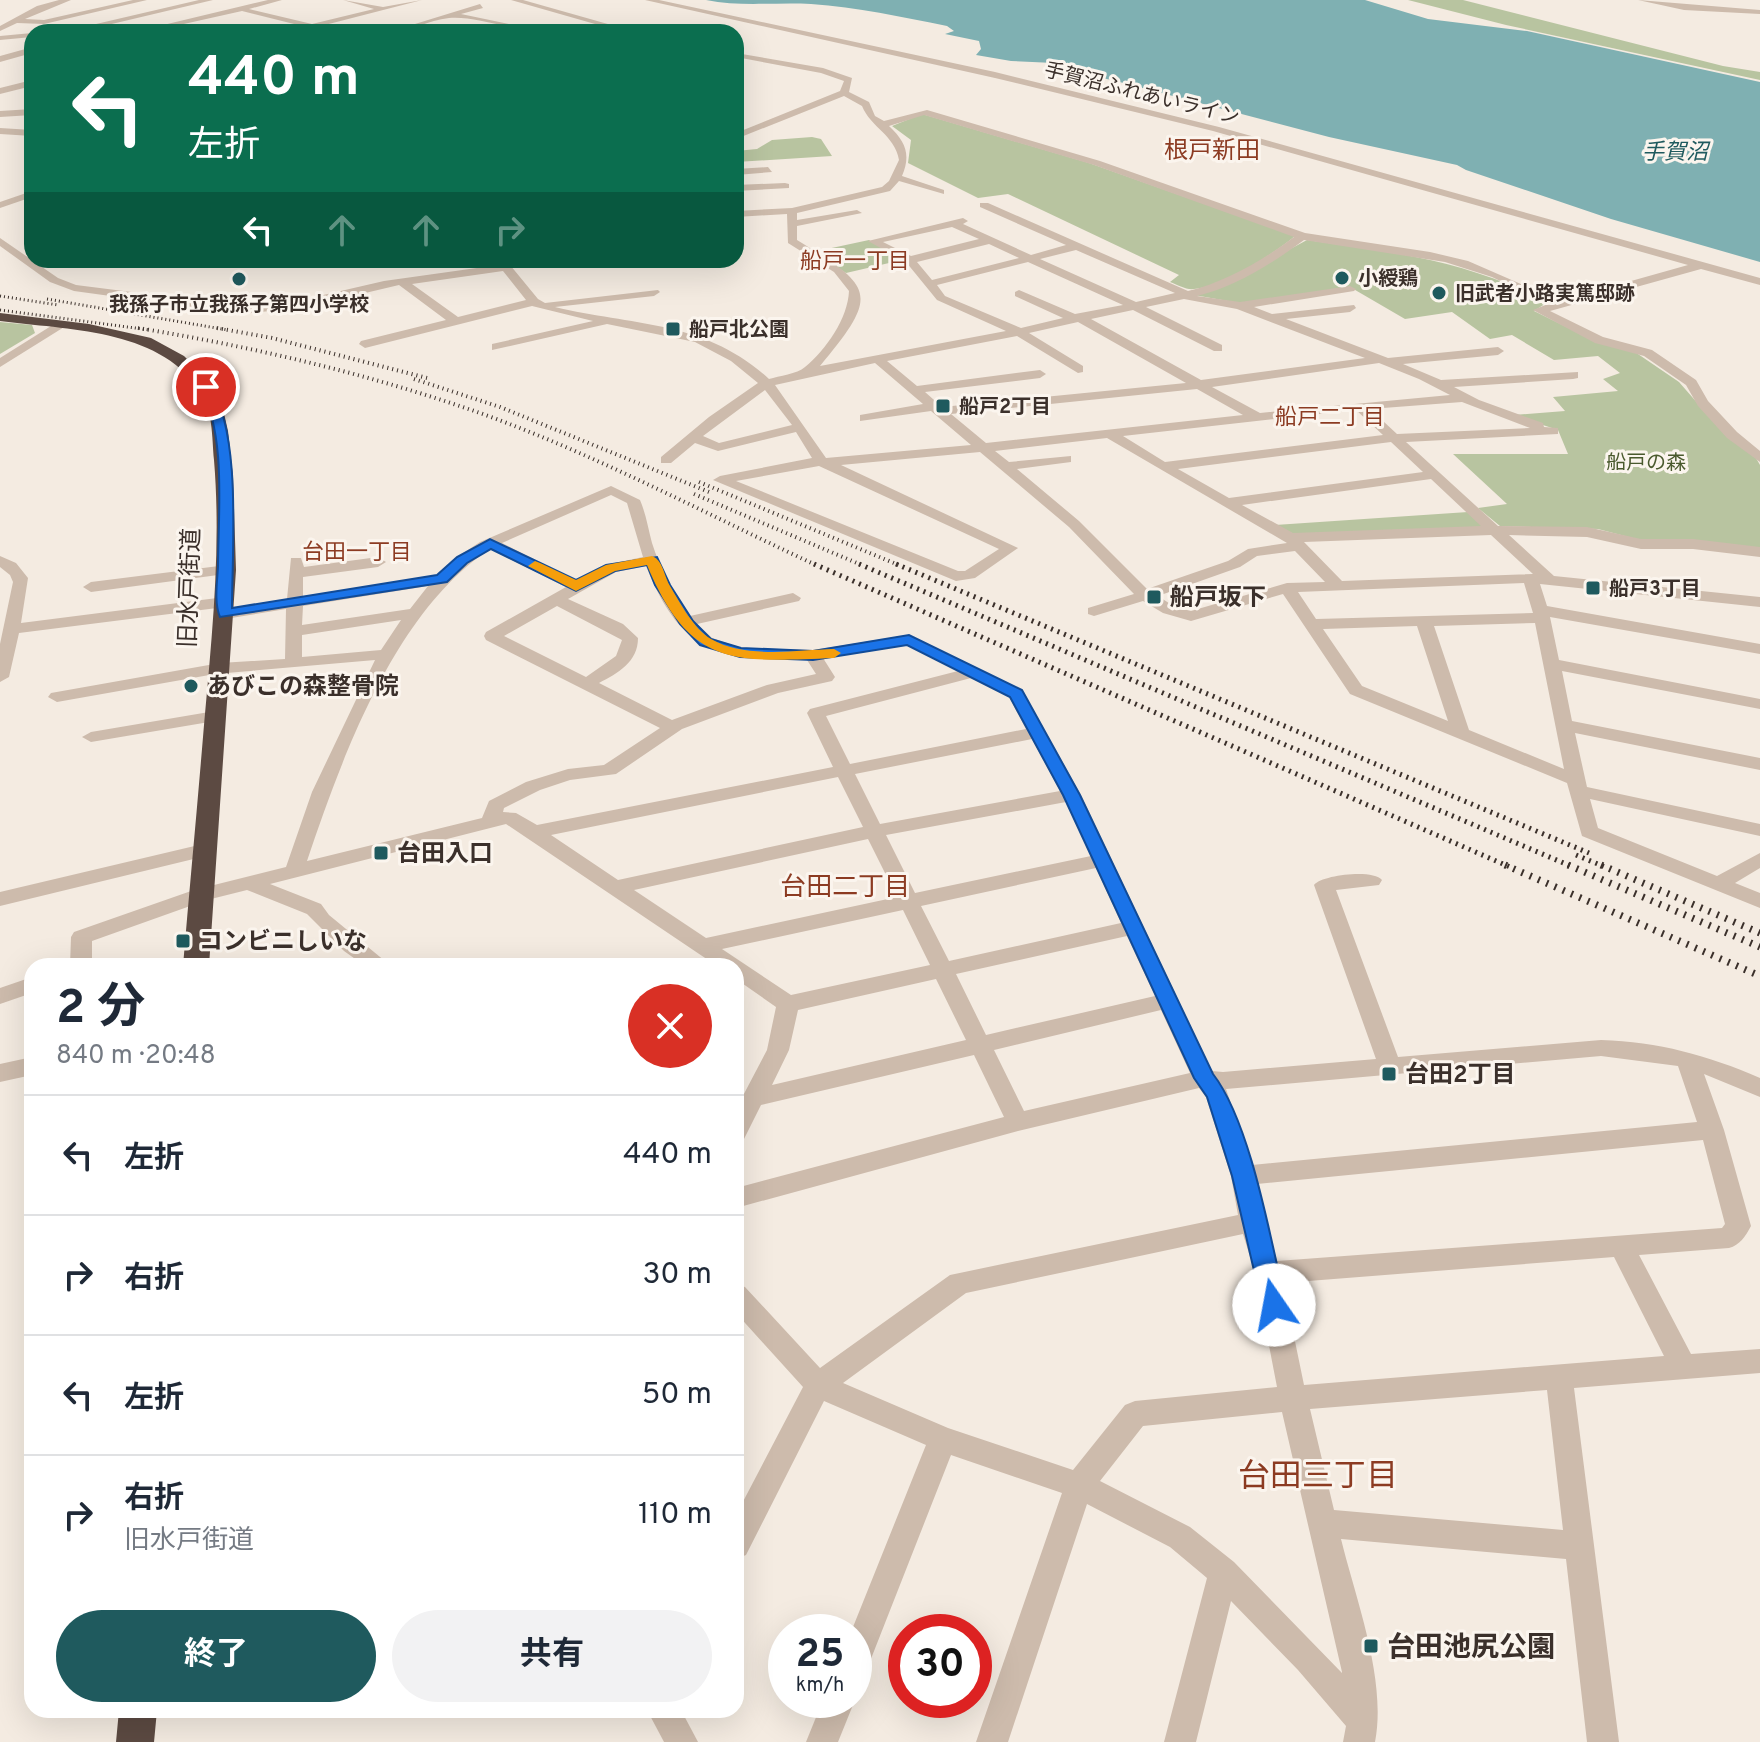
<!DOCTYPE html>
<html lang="ja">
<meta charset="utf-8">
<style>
body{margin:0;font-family:Overpass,"Noto Sans JP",sans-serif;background:#f2f2f3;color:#1f2937;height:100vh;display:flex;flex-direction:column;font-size:30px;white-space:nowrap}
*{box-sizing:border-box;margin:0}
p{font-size:26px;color:#747a83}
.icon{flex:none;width:44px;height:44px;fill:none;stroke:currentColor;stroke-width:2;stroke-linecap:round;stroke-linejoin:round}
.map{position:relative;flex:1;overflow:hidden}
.sheet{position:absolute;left:24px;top:958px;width:720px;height:760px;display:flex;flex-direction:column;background:#fff;border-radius:24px;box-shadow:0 8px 32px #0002}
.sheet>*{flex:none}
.guide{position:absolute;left:24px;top:24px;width:720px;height:244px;border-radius:24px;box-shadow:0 8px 32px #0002;background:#0b6e4f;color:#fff;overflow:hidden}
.speed{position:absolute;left:768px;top:1614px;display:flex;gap:16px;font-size:40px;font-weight:700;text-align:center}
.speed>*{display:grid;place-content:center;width:104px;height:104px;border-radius:50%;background:#fff;box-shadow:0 8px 32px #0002;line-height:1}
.speed small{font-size:20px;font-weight:400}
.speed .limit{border:12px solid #d22;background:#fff;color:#111}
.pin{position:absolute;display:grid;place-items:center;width:68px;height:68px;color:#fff;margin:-34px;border:4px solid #fff;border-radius:50%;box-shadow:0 2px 8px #0007}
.me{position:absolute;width:88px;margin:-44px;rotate:348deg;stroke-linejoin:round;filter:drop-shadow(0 0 6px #0008)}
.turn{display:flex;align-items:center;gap:28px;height:168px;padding:0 32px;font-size:36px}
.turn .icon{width:104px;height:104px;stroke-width:2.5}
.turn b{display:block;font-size:56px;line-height:68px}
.lanes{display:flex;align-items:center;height:76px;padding:0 32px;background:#0003;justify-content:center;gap:40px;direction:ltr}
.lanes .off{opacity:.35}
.round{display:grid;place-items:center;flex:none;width:84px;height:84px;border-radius:42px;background:#f2f2f3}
.headline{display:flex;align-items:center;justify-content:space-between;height:136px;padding:0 32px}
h1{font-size:48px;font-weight:700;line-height:60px}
.button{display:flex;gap:16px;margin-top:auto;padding:16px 32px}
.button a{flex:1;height:92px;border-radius:48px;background:#1f5a5e;color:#fff;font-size:32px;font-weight:700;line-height:92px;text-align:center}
.button a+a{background:#f2f2f3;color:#1f2937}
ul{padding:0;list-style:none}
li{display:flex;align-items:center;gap:24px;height:120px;padding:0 32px;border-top:2px solid #e0e1e3}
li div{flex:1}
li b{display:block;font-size:30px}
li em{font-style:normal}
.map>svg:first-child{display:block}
.green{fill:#b8c4a0}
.water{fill:#7fb0b2}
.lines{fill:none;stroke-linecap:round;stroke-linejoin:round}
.minor{fill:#cdbbac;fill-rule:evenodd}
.highway{fill:#5c4a42;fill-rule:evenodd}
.rail-far3{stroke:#3b302b;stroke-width:3;stroke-dasharray:1 3;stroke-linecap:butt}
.rail-far2{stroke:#3b302b;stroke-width:4;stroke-dasharray:1 4;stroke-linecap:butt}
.rail-far1{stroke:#3b302b;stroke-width:5;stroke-dasharray:2 5;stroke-linecap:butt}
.rail{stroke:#3b302b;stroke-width:7;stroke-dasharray:2 7;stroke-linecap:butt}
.route{fill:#1a73e8;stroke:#114b97;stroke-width:2}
.slow{fill:#f59e0b}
.poi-dot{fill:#1f5a5e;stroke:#fbf5ee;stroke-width:3}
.labels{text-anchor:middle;stroke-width:6;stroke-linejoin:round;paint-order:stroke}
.far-street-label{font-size:20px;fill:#3b302b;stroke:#fbf5ee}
.far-poi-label{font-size:20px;font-weight:bold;fill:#3b302b;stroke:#fbf5ee;text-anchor:start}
.far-park-label{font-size:20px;fill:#4a5a2e;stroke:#fbf5ee}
.far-water-label{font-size:22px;font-style:italic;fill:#1f5a5e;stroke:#fbf5ee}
.far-neighbourhood-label{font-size:22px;fill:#8c3b22;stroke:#fbf5ee}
.far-quarter-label{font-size:24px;fill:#8c3b22;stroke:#fbf5ee}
.street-label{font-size:24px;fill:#3b302b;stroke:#fbf5ee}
.poi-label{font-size:24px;font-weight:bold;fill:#3b302b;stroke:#fbf5ee;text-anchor:start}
.neighbourhood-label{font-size:26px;fill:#8c3b22;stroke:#fbf5ee}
.near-poi-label{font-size:28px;font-weight:bold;fill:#3b302b;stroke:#fbf5ee;text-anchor:start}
.near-neighbourhood-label{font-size:32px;fill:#8c3b22;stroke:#fbf5ee}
</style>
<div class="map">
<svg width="1760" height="1742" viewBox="0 0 1760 1742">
<rect width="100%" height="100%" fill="#f4ebe1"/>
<g class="green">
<polygon points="1408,0 1463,0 1723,66 1760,72 1760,80 1506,25"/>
<path d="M922,114L1089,163L1295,236C1273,254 1223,287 1194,289C1186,290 1178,285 1170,282L1179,275L1008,194L978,198L908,163L911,140L892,126Z"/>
<polygon points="812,137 821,139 832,156 736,162 736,151 757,149 772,140"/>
<polygon points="869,240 902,260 846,273 813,252"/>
<path d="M1307,240C1398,253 1464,260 1548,302L1534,311L1599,343L1635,352L1679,382L1727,437L1753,453L1760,465V549L1640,540L1598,529L1500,526L1478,508L1507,504L1453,454H1568L1558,430L1513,415L1565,411L1553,397L1618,391L1603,379L1620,373L1598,356L1554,360L1512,335L1490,339L1452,312L1405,319L1350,287L1239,303L1194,295L1214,290Z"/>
<polygon points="0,322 32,325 35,333 0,354"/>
<polygon points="1468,512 1486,528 1292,536 1275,525"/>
</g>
<path class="water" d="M706,0H1365L1428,19L1527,31L1760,82V262L1611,219L1466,170L1457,165L1329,137L1112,80L1059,70L1054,63L1011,61L976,55L981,49L979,41L945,34L954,31L947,26C902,17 857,7 811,4C776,2 740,7 706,0Z"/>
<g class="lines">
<g class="minor">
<polygon points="59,0 71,0 25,19 44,20 133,0 147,0 44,24 17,23 0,31 0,26 37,6"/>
<polygon points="199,0 213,0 78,32 66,31"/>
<polygon points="268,0 282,0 249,9 312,24 374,9 343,0 383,7 422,0 321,26 326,29 322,31 242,11 148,32 134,32"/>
<polygon points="511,0 523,0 636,32 623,32"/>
<path d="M645,0H659L995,72L1219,127L1760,278V285L1701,269L1550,311L1603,337L1652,350L1696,380L1708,401L1737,432L1760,451V462L1727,438L1698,406L1686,385L1644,356L1595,343L1533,310L1548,304L1492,277L1445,262L1304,240C1273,263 1235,287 1197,296L1240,302L1350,286L1356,289L1354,291L1254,307L1272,314L1354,305L1356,308L1350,312L1286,319L1388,358L1498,347L1504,351L1498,355L1403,364L1441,380L1578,372V378L1573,379L1454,387L1479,400L1543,423L1544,427L1558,428V434L1406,442L1498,526L1587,527L1641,539H1693L1760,547V557L1693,549H1641L1587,537L1509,535L1554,576L1760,597V607L1540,584L1547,606L1760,644V654L1550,617L1559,660L1760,699V709L1562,671L1572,721L1760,758V770L1575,733L1587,787L1760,824V836L1590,799L1598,828L1717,876L1760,853V868L1735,883L1760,893V908L1582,836L1567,783L1350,694L1283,594L1191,621L1163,613L1143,601L1094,616L1088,614V608L1134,594L1069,527L980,452L841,465L1018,548L975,578L956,581L713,480L720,476L812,458L796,432L718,451L695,443L671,463H661V457L709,417L758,383L731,361L695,342L607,324L492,350V344L593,321L532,306L365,348L359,344L361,341L446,320L399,285L306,307L242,314L74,291L50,282L0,246V238L58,278L76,285L242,306L306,299L384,281L498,265L494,260H506L538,299L545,303L658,290L660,292L654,296L555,307C634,326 705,320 769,379C779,376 797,374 805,367C826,350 848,318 849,291L834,272L788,243L787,214L736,217V211L792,208L882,187L889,181L899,160C894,134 871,128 862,106L844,96L736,139V133L840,91L844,81L821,73L736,57V53L823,68L852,78L849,92L869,102L875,116L884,121L927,110L1100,161L1305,233L1430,252L1468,261L1560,301L1688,265L1213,131L995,78ZM924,115L1094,165L1294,237C1263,260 1226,282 1188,291L988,203H980V207L1066,245L1031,255L963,224L968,221L963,218L868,241L906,262L937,300L1006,331L820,366C881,293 873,287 797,240V226L862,213L857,210L797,220V213L890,191L899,181L944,194V190L902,176C911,155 906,142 889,126ZM952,227L979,239L911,256L883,242ZM989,244L1019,258L932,280L917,262ZM1076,250L1175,293L1136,302L1040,259ZM1028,262L1123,305L1075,314L1019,290L1015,292V296L1063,318L1021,328L945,296L937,285ZM503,271L526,300L458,317L412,284ZM1184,299L1237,309L1365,358L1201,380L1091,319L1133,310L1214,351H1222V345L1146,307ZM1078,322L1186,383L942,407L925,392L1040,378L1046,374L1040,370L917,386L887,361L1017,336L1078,373L1083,372V366L1029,333ZM875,363L923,404L860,415V421L931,411L971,445L826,458L775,385ZM1379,363L1419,379L1450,395L1260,413L1212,387ZM1197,389L1243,415L986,443L951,414ZM765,390L792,425L719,443L703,436ZM1462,402L1530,428L1397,434L1370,409ZM1356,410L1383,435L1165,462L1123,436ZM1107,438L1287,543L1248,549L1228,561L1147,589L1079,521L1017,469L1071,462V456L1009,462L995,451ZM1391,442L1423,472L1229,498L1178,469ZM819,466L999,549L965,571H958L736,481ZM1431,479L1481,526L1293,533L1242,505ZM1491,535L1533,574L1342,581L1304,542ZM1295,551L1325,582L1287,583L1191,611L1175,607L1158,596L1240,567L1257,556ZM1524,583L1533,613L1316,619L1298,592ZM1535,623L1564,769L1469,730L1434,626ZM1417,626L1448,721L1362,686L1323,629Z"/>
<polygon points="1638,0 1760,10 1760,14 1684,10"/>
<path d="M480,4L483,8L461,14L548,32C518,32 473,15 449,18C428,20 411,32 389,32Z"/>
<polygon points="330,27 370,30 374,32 327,31"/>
<polygon points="32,33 32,37 0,40 0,36"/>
<polygon points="29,48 32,48 32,53 0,62 0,56"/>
<polygon points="32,80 32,86 0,94 0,88"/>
<polygon points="32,109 32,115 0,117 0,111"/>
<polygon points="0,128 32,130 32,136 0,134"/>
<polygon points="768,167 772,172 736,175 736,169"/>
<polygon points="785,183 789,184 789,188 736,191 736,185"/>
<polygon points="32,191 32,197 0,208 0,202"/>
<polygon points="59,321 69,324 0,367 0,358"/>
<path d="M611,486L640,500C646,514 648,528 652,543C660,569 675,593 690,616L793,593L801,598L799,601L697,624L712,638L741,648L813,650L909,635L1022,690L1081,795L1212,1071L1223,1072L1376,1059L1314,885C1322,875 1373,869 1382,880L1379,885L1336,890L1398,1057L1601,1040C1659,1042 1707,1055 1760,1078V1097L1704,1074L1724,1130L1751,1226C1745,1237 1740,1245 1729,1248L1639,1255L1691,1354L1760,1349V1373L1574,1388L1619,1742H1587L1566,1559L1341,1539C1356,1600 1387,1680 1375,1742H1343L1346,1726L1298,1670L1231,1601L1196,1742H1164L1207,1578L1170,1547L1087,1504L1008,1742H976L1062,1493L951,1455L865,1674L854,1679V1632H851L926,1445L824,1401L746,1555L736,1559V1515L803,1387L736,1313V1284L745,1287L820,1368L950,1275L1238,1215L1231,1176L1206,1097L1199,1088L1018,1131L736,1208V1188L1004,1117L974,1055L761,1105L744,1139L736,1141V1109L767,1050L776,1007L736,979V966H717L506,824L270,884L321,904L329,915L391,966H365L344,951L307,914L247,890L207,900L92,941V966H70L71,937L74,932L194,890L286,867L312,792L375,660L215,674L57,702L48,697L51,693L220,663L285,659L286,609L225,619L217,614L225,609L287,599L291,558H301L304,567L378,557L386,562L378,567L303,577V597L437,575L457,557L480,542ZM611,495L627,503L643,557L605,565L577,581L502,543ZM490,549L566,587L486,632L484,636L486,640L660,728L604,765L568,769L526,782L489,801L482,818L307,861C342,757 395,611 490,549ZM646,566C683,657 718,657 807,660L816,674L767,685L672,720L599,683C618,673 638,662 638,638L623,624L568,599L616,572ZM428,586L410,609L302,625L303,606ZM557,606L622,640L616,656L586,677L504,636ZM401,620L381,650L302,657V635ZM907,645L958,671L810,709L807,713L833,767L537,825L516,813L503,812L504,808L540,790L570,780L616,774L682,729L778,693L832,681L835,677L823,658ZM971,678L1009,697L1026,729L850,764L826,716ZM1032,739L1060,791L880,824L855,774ZM838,777L863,827L618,880L551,835ZM1066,802L1091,856L915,893L886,835ZM868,839L897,897L706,938L634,890ZM1096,868L1121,923L949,961L921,906ZM903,910L930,965L791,995L722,949ZM1127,936L1155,996L986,1035L956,974ZM936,979L966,1040L772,1085L789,1050L798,1010ZM1161,1010L1190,1073L1024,1111L994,1050ZM1601,1056L1678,1066L1697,1122L1252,1165L1226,1089ZM1703,1140L1725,1224L1722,1228L1277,1261L1257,1184ZM1243,1234L1255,1273L1277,1387L1135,1401L1125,1405L1073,1470L948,1428L843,1383L966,1293ZM1614,1257L1664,1356L1304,1385L1283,1283ZM1547,1390L1563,1530L1334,1510L1310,1409ZM1282,1412L1342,1672V1673L1234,1562L1190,1527L1100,1481L1143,1426Z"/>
<polygon points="0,556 16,563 28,578 21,623 225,597 233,602 225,607 19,633 9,677 0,682 0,644 13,582 10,575 0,567"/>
<polygon points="227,565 235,570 233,573 91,592 83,587 91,582"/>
<polygon points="215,711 221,712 224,716 221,720 91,742 82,737 91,732"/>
<polygon points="203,844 210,845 213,850 210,855 0,906 0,892"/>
<polygon points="32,977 32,993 0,1004 0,988"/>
<polygon points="32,1057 32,1075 0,1082 0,1064"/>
<polygon points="854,1698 855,1700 838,1742 806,1742 823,1700"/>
<polygon points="647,1710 681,1710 698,1742 664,1742"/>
</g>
<g class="highway">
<path d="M0,313L89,324L151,338L184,356L212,384L221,400L228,431L233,477L236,570L209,966H183C189,894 196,821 202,749C210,652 222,557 214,460C212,438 213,408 199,389C156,328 67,330 0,321Z"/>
<polygon points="119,1710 157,1710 154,1742 116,1742"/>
</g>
<g class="rail-far3">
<polyline points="0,296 58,305"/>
<polyline points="47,299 228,330"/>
<polyline points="0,310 150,330"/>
</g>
<g class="rail-far2">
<path d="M138,328C254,347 369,374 480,413C597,455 706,514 818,566"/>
<polyline points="217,328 272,338 427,378"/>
<polyline points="414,379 500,407 709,492"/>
<polyline points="699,482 901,566"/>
<polyline points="694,494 864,566"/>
</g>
<g class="rail-far1">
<polyline points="814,564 1510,867"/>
<polyline points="859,564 1573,867"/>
<polyline points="896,564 1589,853"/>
<polyline points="1576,855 1605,867"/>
</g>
<g class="rail">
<polyline points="1505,865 1760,976"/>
<polyline points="1568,865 1760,947"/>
<polyline points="1601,865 1760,933"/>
</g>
</g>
<path class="route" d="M206,384L210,385C242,435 232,548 232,608L437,575L457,557L490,539L576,580L606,565L657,557L670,585L693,621L711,639L741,648L813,651L909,635L1022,690L1080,795L1213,1074C1251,1123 1271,1242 1286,1305L1282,1312L1274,1315L1266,1312L1262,1305L1232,1176L1207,1097L1194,1078L1063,795L1010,697L907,645L813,660L740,657L700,645L680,624L655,585L647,565L615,571L576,591L491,549L467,563L447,582L220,617C214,603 217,583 218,567C218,514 227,435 200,387Z"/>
<path class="slow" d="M652,556C663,560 664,576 670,586C680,603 694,629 711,639C746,659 796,650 834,649L841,653L834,658C733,662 690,668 647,565L615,571L576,591L528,566L535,561L540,563L576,580L606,565Z"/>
<g class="poi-dot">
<circle cx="1342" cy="278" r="8"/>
<circle cx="239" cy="279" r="8"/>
<circle cx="1439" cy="293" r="8"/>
<rect x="665" y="321" width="16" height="16" rx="4"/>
<rect x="935" y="398" width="16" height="16" rx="4"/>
<rect x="1585" y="580" width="16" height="16" rx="4"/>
<rect x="1146" y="589" width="16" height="16" rx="4"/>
<circle cx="191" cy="686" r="8"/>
<rect x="373" y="845" width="16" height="16" rx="4"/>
<rect x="175" y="933" width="16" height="16" rx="4"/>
<rect x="1381" y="1066" width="16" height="16" rx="4"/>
<rect x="1363" y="1638" width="16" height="16" rx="4"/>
</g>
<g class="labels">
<g class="far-street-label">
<text transform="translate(1142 93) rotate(14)" y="7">手賀沼ふれあいライン</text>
</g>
<g class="far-poi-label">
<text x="1358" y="285">小綬鶏</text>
<text x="1455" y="300">旧武者小路実篤邸跡</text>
<text x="239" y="311" text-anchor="middle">我孫子市立我孫子第四小学校</text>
<text x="689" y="336">船戸北公園</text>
<text x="959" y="413">船戸2丁目</text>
<text x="1609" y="595">船戸3丁目</text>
</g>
<g class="far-park-label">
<text x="1646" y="469">船戸の森</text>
</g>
<g class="far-water-label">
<text x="1675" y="159">手賀沼</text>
</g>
<g class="far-neighbourhood-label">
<text x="855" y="268">船戸一丁目</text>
<text x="1330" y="424">船戸二丁目</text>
<text x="357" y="559">台田一丁目</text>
</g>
<g class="far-quarter-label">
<text x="1212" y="158">根戸新田</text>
</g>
<g class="street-label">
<text transform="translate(189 588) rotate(-88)" y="8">旧水戸街道</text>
</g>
<g class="poi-label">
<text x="1170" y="605">船戸坂下</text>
<text x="207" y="694">あびこの森整骨院</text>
<text x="397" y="861">台田入口</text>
<text x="199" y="949">コンビニしいな</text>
<text x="1405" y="1082">台田2丁目</text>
</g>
<g class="neighbourhood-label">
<text x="845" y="895">台田二丁目</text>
</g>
<g class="near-poi-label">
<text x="1387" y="1656">台田池尻公園</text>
</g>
<g class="near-neighbourhood-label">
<text x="1318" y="1486">台田三丁目</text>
</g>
</g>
</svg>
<div class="speed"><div>25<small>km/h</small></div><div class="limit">30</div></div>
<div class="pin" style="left:206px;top:387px;background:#d93025"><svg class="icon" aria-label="arrive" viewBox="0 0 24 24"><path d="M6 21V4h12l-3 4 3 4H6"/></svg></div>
<svg class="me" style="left:1274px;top:1305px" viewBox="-20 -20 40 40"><circle r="19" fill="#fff"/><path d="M0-13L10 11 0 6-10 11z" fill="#1a73e8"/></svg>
<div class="guide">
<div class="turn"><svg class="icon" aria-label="left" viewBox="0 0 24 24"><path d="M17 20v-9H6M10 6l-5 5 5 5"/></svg><div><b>440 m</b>左折</div></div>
<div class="lanes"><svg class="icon" aria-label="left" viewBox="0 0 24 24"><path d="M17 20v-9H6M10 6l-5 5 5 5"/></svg><svg class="icon off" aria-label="ahead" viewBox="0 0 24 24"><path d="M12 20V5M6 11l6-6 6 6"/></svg><svg class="icon off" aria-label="ahead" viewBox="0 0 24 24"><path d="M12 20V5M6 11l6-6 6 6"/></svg><svg class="icon off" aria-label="right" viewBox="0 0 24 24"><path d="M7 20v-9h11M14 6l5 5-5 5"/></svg></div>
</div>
<section class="sheet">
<div class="headline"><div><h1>2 分</h1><p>840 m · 20:48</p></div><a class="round" style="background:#d93025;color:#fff"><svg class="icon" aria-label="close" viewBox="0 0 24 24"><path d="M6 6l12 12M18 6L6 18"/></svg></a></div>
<ul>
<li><svg class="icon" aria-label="left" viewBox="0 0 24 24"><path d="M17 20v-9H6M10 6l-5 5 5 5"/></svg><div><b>左折</b></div><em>440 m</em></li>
<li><svg class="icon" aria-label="right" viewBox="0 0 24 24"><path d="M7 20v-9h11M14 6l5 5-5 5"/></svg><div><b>右折</b></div><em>30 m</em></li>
<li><svg class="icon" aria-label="left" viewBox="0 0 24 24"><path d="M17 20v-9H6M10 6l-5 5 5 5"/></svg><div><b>左折</b></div><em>50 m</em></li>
<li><svg class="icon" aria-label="right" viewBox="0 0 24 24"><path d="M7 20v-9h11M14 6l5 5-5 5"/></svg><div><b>右折</b><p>旧水戸街道</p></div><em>110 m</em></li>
</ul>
<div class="button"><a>終了</a><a>共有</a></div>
</section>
</div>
